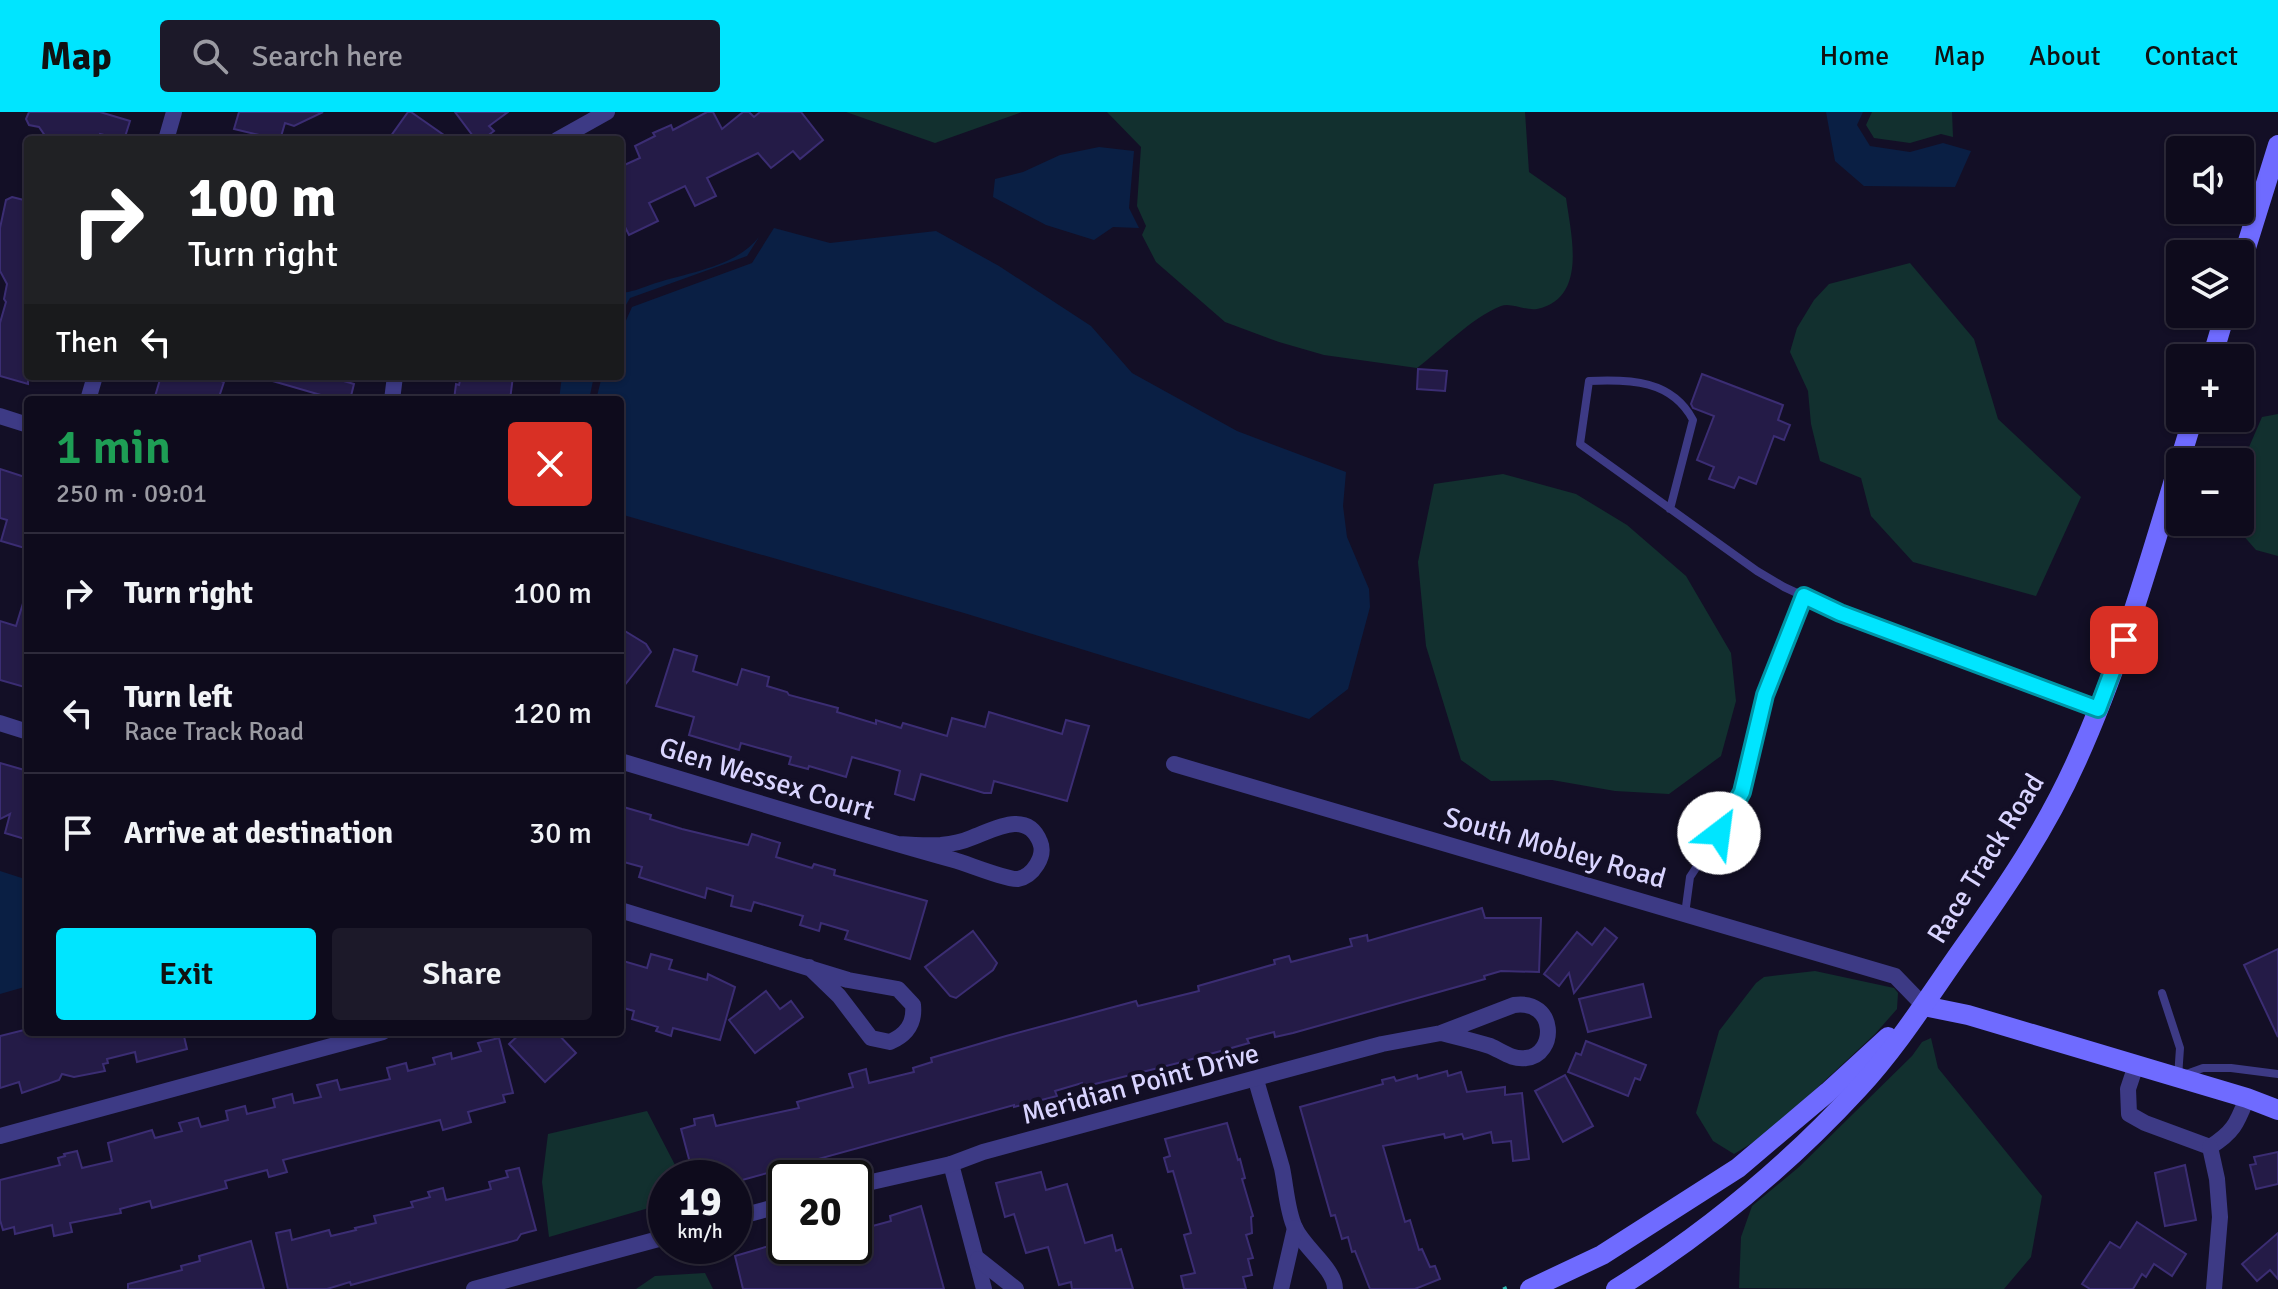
<!DOCTYPE html>
<meta charset="utf-8">
<style>
body{margin:0;font-family:Signika,sans-serif;background:#1c1929;color:#f1f3f6;height:100vh;display:flex;flex-direction:column;font-size:30px;white-space:nowrap}
*{box-sizing:border-box;margin:0}
p{font-size:26px;color:#9b9ba3}
.icon{flex:none;width:44px;height:44px;fill:none;stroke:currentColor;stroke-width:2;stroke-linecap:round;stroke-linejoin:round}
.map{position:relative;flex:1;overflow:hidden}
.sheet{position:absolute;left:24px;top:284px;width:600px;height:640px;display:flex;flex-direction:column;background:#0e0b1c;border-radius:8px;box-shadow:0 2px 6px #0004,0 0 0 2px #2e2b3b}
.sheet>*{flex:none}
.guide{position:absolute;left:24px;top:24px;width:600px;height:244px;border-radius:8px;box-shadow:0 2px 6px #0004,0 0 0 2px #2e2b3b;background:#202124;color:#fff;overflow:hidden}
.tools{position:absolute;left:2166px;top:24px;display:grid;gap:16px}
.tools a{display:grid;place-items:center;width:88px;height:88px;border-radius:8px;background:#0e0b1c;box-shadow:0 2px 6px #0004,0 0 0 2px #2e2b3b;font-size:40px}
.speed{position:absolute;left:648px;top:1048px;display:flex;gap:16px;font-size:40px;font-weight:700;text-align:center}
.speed>*{display:grid;place-content:center;width:104px;height:104px;border-radius:50%;background:#0e0b1c;box-shadow:0 2px 6px #0004,0 0 0 2px #2e2b3b;line-height:1}
.speed small{font-size:20px;font-weight:400}
.speed .limit{border:4px solid #111;border-radius:12px;background:#fff;color:#111}
.pin{position:absolute;display:grid;place-items:center;width:68px;height:68px;color:#fff;margin:-34px;border-radius:16px;box-shadow:0 4px 12px #0006}
.me{position:absolute;width:88px;margin:-44px;rotate:30deg;stroke-linejoin:round;filter:drop-shadow(0 0 6px #0008)}
.turn{display:flex;align-items:center;gap:28px;height:168px;padding:0 32px;font-size:36px}
.turn .icon{width:104px;height:104px;stroke-width:2.5}
.turn b{display:block;font-size:56px;line-height:68px}
.then{display:flex;align-items:center;height:76px;padding:0 32px;background:#0003;gap:16px;font-size:30px}
.round{display:grid;place-items:center;flex:none;width:84px;height:84px;border-radius:8px;background:#1c1929}
.headline{display:flex;align-items:center;justify-content:space-between;height:136px;padding:0 32px}
h1{font-size:48px;font-weight:600;line-height:60px;color:#1e9e55}
.cta{display:flex;gap:16px;margin-top:auto;padding:16px 32px}
.cta a{flex:1;height:92px;border-radius:8px;background:#00e5ff;color:#111;font-size:32px;font-weight:600;line-height:92px;text-align:center}
.cta a+a{background:#1c1929;color:#f1f3f6}
ul{padding:0;list-style:none}
li{display:flex;align-items:center;gap:24px;height:120px;padding:0 32px;border-top:2px solid #2e2b3b}
li div{flex:1}
li b{display:block;font-size:30px}
li em{font-style:normal}
header{display:flex;align-items:center;gap:48px;box-sizing:border-box;height:112px;padding:0 40px;background:#00e5ff;color:#111}
header strong{font-size:38px}
nav{display:flex;gap:44px;margin-inline-start:auto;font-size:28px}
.search{width:560px;height:72px;background:#1c1929;display:flex;align-items:center;gap:20px;box-sizing:border-box;padding:0 28px;border-radius:8px;color:#9b9ba3;font-size:30px}
.map>svg:first-child{display:block}
.green{fill:#12302f}
.water{fill:#0a1f44}
.building{fill:#241b47;stroke:#3b2d73;stroke-width:2}
.lines{fill:none;stroke-linecap:round;stroke-linejoin:round}
.path{stroke:#2fb8b0;stroke-width:3;stroke-dasharray:4 6;stroke-linecap:butt}
.lane{stroke:#3d3a85;stroke-width:8}
.street{stroke:#3d3a85;stroke-width:16}
.secondary{stroke:#6f6bff;stroke-width:20}
.route-casing{stroke:#0095a6;stroke-width:20}
.route{stroke:#00e5ff;stroke-width:14}
.labels{text-anchor:middle;stroke-width:8;stroke-linejoin:round;paint-order:stroke}
.street-label{font-size:28px;fill:#d9d4ff;stroke:#130f26}
</style>
<header>
<strong>Map</strong>
<div class="search"><svg class="icon" aria-label="search" viewBox="0 0 24 24"><circle cx="10" cy="10" r="6"/><path d="M15 15l6 6"/></svg>Search here</div>
<nav><a>Home</a><a>Map</a><a>About</a><a>Contact</a></nav>
</header>
<div class="map">
<svg width="2278" height="1177" viewBox="0 0 2278 1177">
<rect width="100%" height="100%" fill="#130f26"/>
<g class="green">
<polygon points="846,0 1022,0 935,31"/>
<path d="M1107,0H1525L1529,60L1566,86C1571,123 1588,186 1537,197C1525,199 1511,190 1501,194C1470,207 1443,236 1417,256L1324,243L1279,230L1225,210L1156,150L1142,123L1146,114L1137,94L1141,35Z"/>
<polygon points="1872,0 1952,0 1953,25 1941,22 1910,31 1874,26 1866,13"/>
<polygon points="1910,151 1974,227 1998,307 2081,385 2036,484 1913,450 1871,404 1861,366 1820,349 1811,312 1808,279 1790,240 1797,216 1814,188 1829,172"/>
<polygon points="2278,302 2278,444 2256,438 2242,422 2240,384 2246,342 2262,305"/>
<polygon points="1503,362 1576,382 1627,413 1686,464 1731,541 1736,589 1721,644 1669,682 1615,679 1552,668 1491,669 1461,648 1426,534 1418,450 1434,372"/>
<polygon points="1815,859 1894,876 1898,881 1897,897 1875,922 1804,988 1757,1028 1734,1042 1713,1029 1696,1001 1719,919 1756,871 1764,865"/>
<polygon points="1931,926 1938,956 2042,1084 2031,1145 2004,1177 1739,1176 1741,1125 1752,1094 1799,1055 1912,944 1922,930"/>
<polygon points="647,999 675,1053 675,1066 666,1066 666,1091 549,1125 542,1070 548,1022"/>
<polygon points="705,1161 713,1177 636,1177 655,1164"/>
</g>
<g class="water">
<polygon points="1826,0 1863,0 1857,13 1870,34 1910,40 1943,31 1971,39 1955,75 1864,74 1835,49"/>
<polygon points="1099,35 1134,39 1129,96 1139,116 1113,115 1094,128 1046,113 993,85 995,67 1023,60 1060,43"/>
<polygon points="774,116 830,131 936,119 999,154 1091,214 1132,261 1237,319 1346,360 1343,394 1347,425 1369,477 1370,495 1348,577 1309,607 964,501 620,402 620,288 596,288 602,264 620,264 620,222 632,195 752,151"/>
<path d="M759,125L747,144L630,186L620,203V181C632,180 639,177 650,173C684,161 735,156 759,125Z"/>
<polygon points="562,264 594,264 589,288 559,288"/>
<polygon points="0,759 28,768 28,874 0,882"/>
</g>
<g class="building">
<polygon points="29,0 100,0 130,9 124,28 100,22 98,28 48,28 39,15 29,13 26,7"/>
<polygon points="239,0 323,0 294,14 285,11 280,28 234,17"/>
<polygon points="408,0 411,0 451,28 388,28"/>
<polygon points="455,0 508,0 489,14 494,19 482,28 476,28"/>
<polygon points="707,0 713,0 722,17 743,0 749,0 754,5 760,0 801,0 823,28 800,47 793,39 771,56 758,41 707,66 716,84 695,94 685,74 649,91 658,109 629,123 620,105 620,55 640,46 635,34 655,24 653,21 671,13 673,18"/>
<polygon points="12,85 28,89 28,272 0,264 0,211 6,190 4,187 7,172 0,159 0,116 6,88"/>
<polygon points="1418,257 1447,259 1445,279 1417,277"/>
<polygon points="1702,262 1783,293 1778,308 1790,313 1784,328 1774,324 1756,372 1739,365 1734,376 1709,367 1714,355 1697,348 1714,304 1693,296 1691,292"/>
<polygon points="161,264 206,264 224,270 218,288 154,288"/>
<polygon points="269,264 338,264 337,267 354,272 350,288 338,288 269,268"/>
<polygon points="461,264 513,264 510,288 454,288 456,272 459,273"/>
<polygon points="0,357 28,366 28,437 1,429 7,408 0,406"/>
<polygon points="24,488 28,488 28,576 0,568 0,509 16,514"/>
<polygon points="620,516 646,532 651,540 620,579"/>
<polygon points="674,537 697,544 693,559 737,573 742,557 769,565 767,574 787,580 789,583 838,596 837,600 876,612 876,608 901,616 903,611 947,624 952,606 985,615 989,600 1062,622 1066,608 1089,614 1067,689 994,669 991,681 984,681 921,662 914,688 895,682 900,659 884,654 852,645 846,665 809,654 808,657 789,652 791,645 741,631 739,638 689,623 694,605 656,594"/>
<polygon points="0,651 28,659 28,728 5,721 10,702 0,707"/>
<polygon points="620,694 651,703 650,707 682,717 748,733 752,722 780,731 776,745 812,756 814,752 835,758 834,763 927,789 910,847 845,827 848,819 821,811 819,819 800,813 803,804 754,790 751,799 731,794 733,784 707,776 705,786 639,765 642,755 620,749"/>
<polygon points="1482,796 1485,806 1541,806 1539,860 1501,859 1484,864 1485,867 1293,921 1275,925 1274,920 1247,927 1249,931 1178,951 1083,975 1082,971 1055,979 1057,984 1014,995 1014,993 735,1070 734,1066 694,1066 681,1017 695,1013 694,1007 713,1003 716,1014 799,996 797,990 853,975 849,962 866,957 869,971 914,960 913,956 932,950 931,946 1006,924 1136,889 1138,894 1199,879 1198,874 1275,852 1274,848 1289,844 1291,850 1352,834 1350,827 1367,823 1368,829"/>
<polygon points="1605,816 1617,826 1574,881 1569,861 1559,874 1544,862 1577,820 1592,833"/>
<polygon points="973,819 997,851 993,858 956,886 950,884 925,855"/>
<polygon points="2278,837 2278,925 2244,853"/>
<polygon points="651,842 672,848 669,857 707,868 708,862 735,875 720,928 673,916 671,924 656,919 658,915 632,907 634,899 620,895 620,848 647,856"/>
<polygon points="1643,872 1651,905 1588,920 1579,887"/>
<polygon points="766,879 780,897 791,889 803,905 755,941 729,908"/>
<polygon points="28,917 28,920 183,920 187,937 137,950 135,940 107,947 108,951 103,952 105,959 74,965 62,962 59,968 22,981 19,970 0,976 0,924"/>
<polygon points="522,920 556,920 576,941 545,970 509,932"/>
<polygon points="499,926 513,981 503,983 505,990 468,1000 471,1010 443,1018 440,1008 283,1048 287,1060 269,1065 267,1058 225,1069 227,1076 152,1096 150,1089 120,1097 121,1101 70,1111 72,1120 54,1124 52,1113 15,1122 14,1115 3,1118 0,1108 0,1068 60,1053 58,1046 65,1044 64,1042 77,1039 82,1056 112,1049 108,1031 152,1018 155,1026 182,1019 179,1011 198,1006 201,1015 228,1008 226,999 245,994 247,1002 275,995 273,987 292,982 294,991 321,985 317,973 337,968 340,978 390,967 387,956 406,951 408,959 435,952 433,946 451,941 452,947 481,939 478,931"/>
<polygon points="1586,929 1646,953 1640,968 1635,966 1628,984 1568,960 1576,941 1581,943"/>
<polygon points="1447,959 1448,964 1461,960 1467,980 1505,975 1505,983 1522,981 1529,1047 1513,1049 1511,1029 1493,1031 1491,1020 1464,1027 1462,1022 1445,1026 1444,1022 1383,1034 1405,1110 1410,1108 1419,1138 1422,1137 1430,1155 1435,1154 1440,1167 1415,1177 1370,1177 1355,1139 1352,1140 1348,1125 1342,1127 1335,1103 1331,1104 1300,995 1383,972 1382,968 1394,965 1396,969 1417,963 1418,967"/>
<polygon points="1565,963 1593,1014 1563,1030 1535,979"/>
<polygon points="1227,1011 1238,1048 1240,1047 1245,1066 1242,1067 1253,1104 1251,1105 1252,1121 1246,1123 1253,1146 1248,1147 1252,1163 1243,1165 1246,1177 1184,1177 1181,1164 1195,1161 1184,1123 1191,1121 1173,1059 1168,1060 1164,1046 1170,1044 1165,1027"/>
<polygon points="2278,1040 2278,1072 2256,1077 2250,1053 2256,1052 2254,1045"/>
<polygon points="2185,1053 2196,1108 2165,1114 2155,1061"/>
<polygon points="519,1056 536,1118 521,1122 517,1128 351,1173 350,1170 327,1177 288,1177 276,1121 290,1118 292,1128 329,1118 331,1124 356,1118 355,1116 376,1111 374,1104 413,1095 411,1090 430,1085 428,1080 443,1076 446,1088 491,1077 489,1070 508,1065 506,1059"/>
<polygon points="1041,1060 1046,1078 1067,1072 1085,1131 1112,1123 1116,1139 1121,1137 1133,1177 1072,1177 1071,1170 1059,1173 1048,1135 1026,1141 1014,1102 1005,1105 996,1071"/>
<polygon points="921,1094 944,1177 743,1177 735,1144 786,1129 786,1134 854,1134 854,1119 891,1109 890,1104"/>
<polygon points="2137,1110 2186,1142 2172,1164 2154,1152 2146,1165 2142,1162 2133,1177 2090,1177 2082,1172 2110,1130 2120,1136"/>
<polygon points="2278,1121 2278,1167 2270,1158 2257,1169 2242,1152"/>
<polygon points="251,1129 264,1177 128,1177 128,1172 182,1158 181,1154 200,1149 199,1144"/>
</g>
<g class="lines">
<polyline class="path" points="1503,1177 1512,1173"/>
<g class="lane">
<path d="M1670,397L1693,308C1672,268 1630,267 1589,269L1580,332L1757,459L1784,475L1840,501L2097,597"/>
<polyline points="1685,802 1690,765 1736,695 1742,680 1765,583 1804,484"/>
<polyline points="2162,881 2180,936 2178,965 2203,956 2231,956 2278,962"/>
</g>
<g class="street">
<polyline points="166,28 174,0"/>
<polyline points="557,28 607,0"/>
<polyline points="88,288 95,264"/>
<polyline points="392,288 395,264"/>
<polyline points="0,304 28,313"/>
<polyline points="0,611 28,620"/>
<path d="M620,649C731,682 842,717 954,748C968,752 1007,768 1018,767C1033,764 1046,744 1040,730C1027,696 991,719 971,726C962,730 950,732 941,733C927,734 912,733 898,732"/>
<polyline points="1174,652 1895,864 1924,894"/>
<path d="M620,798L848,868L898,877L913,893C915,912 906,923 890,930L871,926L839,884L809,855"/>
<path d="M2136,953L2128,977L2129,1002L2145,1011L2210,1035C2234,1020 2237,1011 2247,986"/>
<path d="M1256,968C1264,997 1274,1027 1282,1056C1286,1075 1287,1099 1295,1116C1304,1136 1335,1157 1335,1177"/>
<polyline points="0,1024 383,920"/>
<polyline points="2210,1035 2217,1067 2220,1105 2214,1177"/>
<polyline points="951,1052 984,1177"/>
<path d="M854,1074L951,1052L983,1040L1382,932L1441,921L1514,893C1557,887 1557,943 1526,946C1512,948 1502,939 1490,934C1474,929 1457,925 1441,921"/>
<polyline points="734,1106 786,1092"/>
<polyline points="978,1147 1016,1177"/>
<polyline points="474,1177 666,1125"/>
<polyline points="1281,1177 1295,1116"/>
</g>
<g class="secondary">
<polyline points="2240,155 2278,33"/>
<polyline points="2212,246 2225,202"/>
<polyline points="1924,894 1968,903 2247,986 2278,998"/>
<polyline points="1530,1177 1602,1143 1738,1056 1828,980 1888,925"/>
<path d="M1616,1177C1706,1121 1786,1055 1858,977C1898,934 1929,884 1963,836C2005,777 2046,717 2076,650C2126,540 2157,421 2193,306"/>
</g>
</g>
<g class="lines">
<g class="route-casing">
<polyline id="route" points="1719,721 1742,680 1765,583 1804,484 1840,501 2098,597 2124,528"/>
</g>
<use href="#route" class="route"/>
</g>
<g class="labels">
<g class="street-label">
<text transform="translate(767 666) rotate(17)" y="10">Glen Wessex Court</text>
<text transform="translate(1555 735) rotate(16)" y="10">South Mobley Road</text>
<text transform="translate(1985 746) rotate(-58)" y="10">Race Track Road</text>
<text transform="translate(1140 971) rotate(-15)" y="10">Meridian Point Drive</text>
</g>
</g>
</svg>
<div class="tools">
<a><svg class="icon" aria-label="sound" viewBox="0 0 24 24"><path d="M4 9h4l5-4v14l-5-4H4zM17 9q2 3 0 6"/></svg></a>
<a><svg class="icon" aria-label="layers" viewBox="0 0 24 24"><path d="M12 4l9 5-9 5-9-5zM3 14l9 5 9-5"/></svg></a>
<a>+</a>
<a>−</a>
</div>
<div class="speed"><div>19<small>km/h</small></div><div class="limit">20</div></div>
<div class="pin" style="left:2124px;top:528px;background:#d93025"><svg class="icon" aria-label="arrive" viewBox="0 0 24 24"><path d="M6 21V4h12l-3 4 3 4H6"/></svg></div>
<svg class="me" style="left:1719px;top:721px" viewBox="-20 -20 40 40"><circle r="19" fill="#fff"/><path d="M0-13L10 11 0 6-10 11z" fill="#00e5ff"/></svg>
<div class="guide">
<div class="turn"><svg class="icon" aria-label="right" viewBox="0 0 24 24"><path d="M7 20v-9h11M14 6l5 5-5 5"/></svg><div><b>100 m</b>Turn right</div></div>
<div class="then">Then<svg class="icon" aria-label="left" viewBox="0 0 24 24"><path d="M17 20v-9H6M10 6l-5 5 5 5"/></svg></div>
</div>
<section class="sheet">
<div class="headline"><div><h1>1 min</h1><p>250 m · 09:01</p></div><a class="round" style="background:#d93025;color:#fff"><svg class="icon" aria-label="close" viewBox="0 0 24 24"><path d="M6 6l12 12M18 6L6 18"/></svg></a></div>
<ul>
<li><svg class="icon" aria-label="right" viewBox="0 0 24 24"><path d="M7 20v-9h11M14 6l5 5-5 5"/></svg><div><b>Turn right</b></div><em>100 m</em></li>
<li><svg class="icon" aria-label="left" viewBox="0 0 24 24"><path d="M17 20v-9H6M10 6l-5 5 5 5"/></svg><div><b>Turn left</b><p>Race Track Road</p></div><em>120 m</em></li>
<li><svg class="icon" aria-label="arrive" viewBox="0 0 24 24"><path d="M6 21V4h12l-3 4 3 4H6"/></svg><div><b>Arrive at destination</b></div><em>30 m</em></li>
</ul>
<div class="cta"><a>Exit</a><a>Share</a></div>
</section>
</div>
